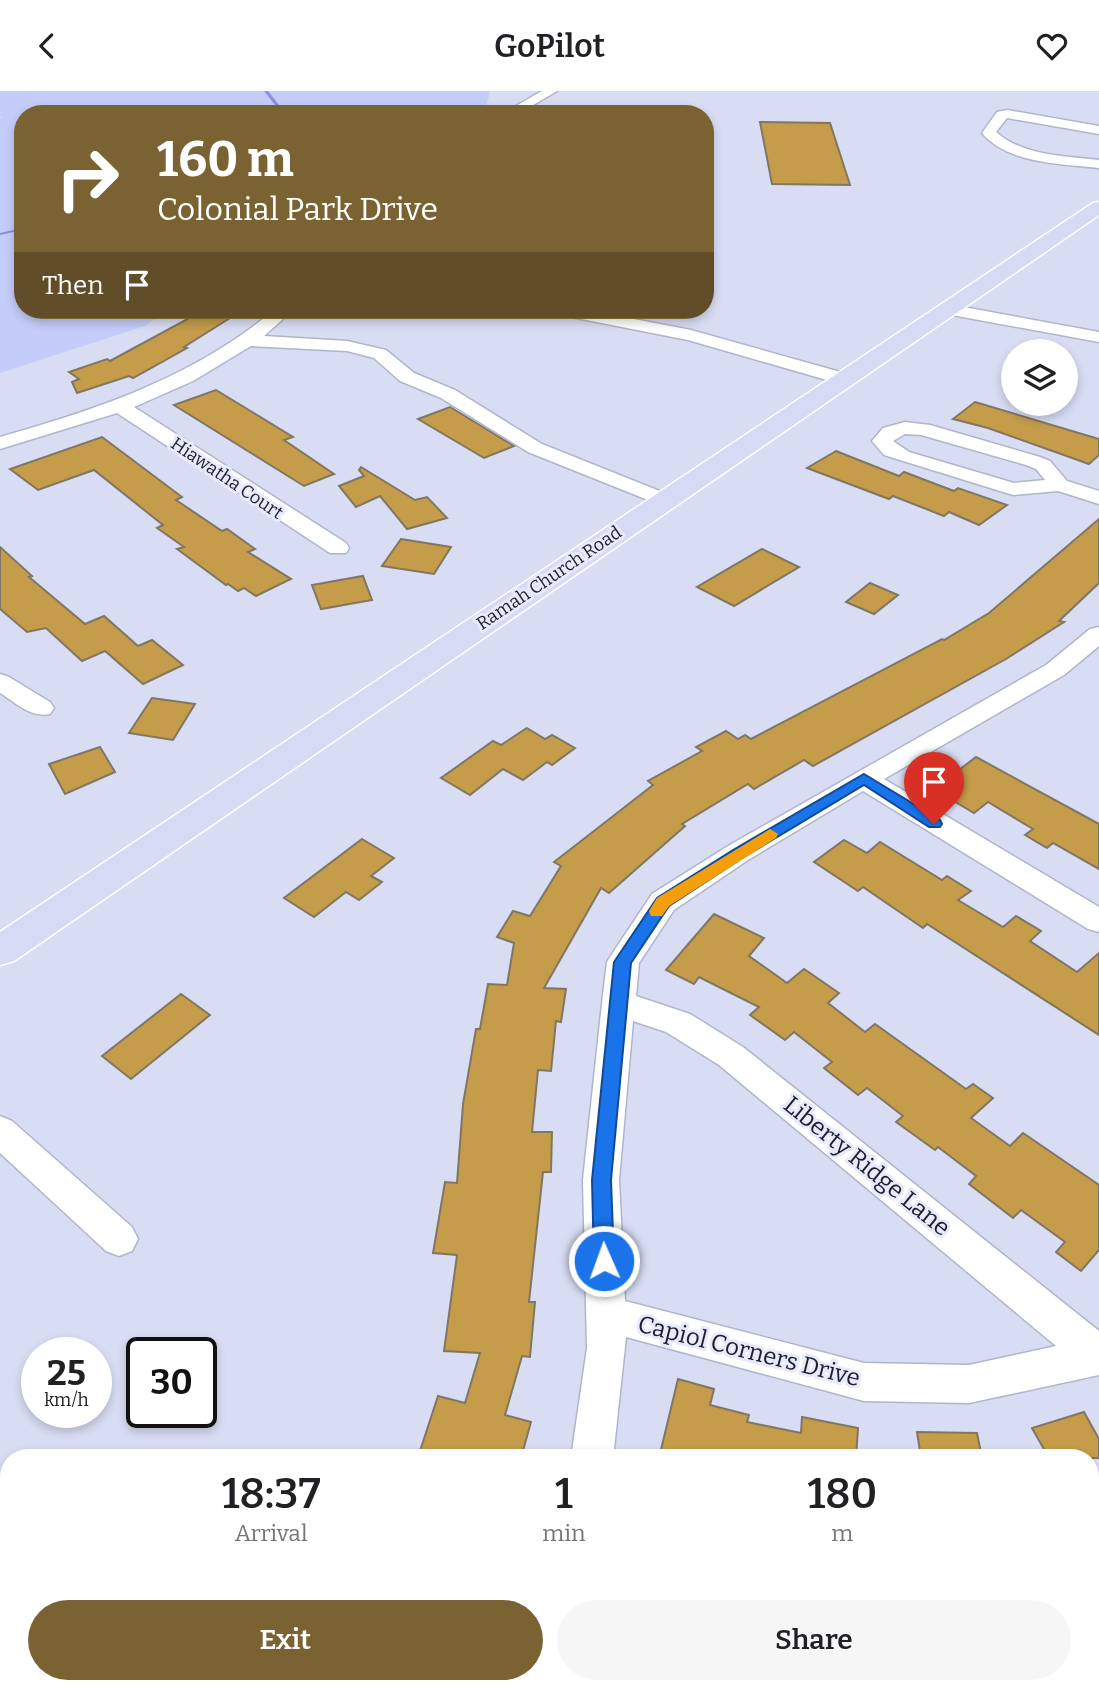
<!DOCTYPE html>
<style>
body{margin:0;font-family:Bitter,serif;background:#f6f6f6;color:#202124;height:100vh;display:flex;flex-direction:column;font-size:26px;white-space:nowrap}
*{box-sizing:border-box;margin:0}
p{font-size:23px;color:#757577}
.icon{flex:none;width:38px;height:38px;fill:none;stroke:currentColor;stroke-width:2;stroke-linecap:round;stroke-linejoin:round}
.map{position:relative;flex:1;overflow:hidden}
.drawer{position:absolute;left:0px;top:1358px;width:1099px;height:245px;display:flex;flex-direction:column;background:#fff;border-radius:28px 28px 0 0;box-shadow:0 4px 10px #0003}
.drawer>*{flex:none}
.banner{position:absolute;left:14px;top:14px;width:700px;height:214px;border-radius:28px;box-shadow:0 4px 10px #0003;background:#7a6232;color:#fff;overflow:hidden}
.fabs{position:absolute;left:1001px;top:248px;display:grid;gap:14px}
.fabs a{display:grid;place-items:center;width:77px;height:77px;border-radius:50%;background:#fff;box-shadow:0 4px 10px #0003;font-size:35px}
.speed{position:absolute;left:21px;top:1246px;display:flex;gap:14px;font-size:35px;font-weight:700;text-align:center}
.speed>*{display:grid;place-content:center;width:91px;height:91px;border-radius:50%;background:#fff;box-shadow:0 4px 10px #0003;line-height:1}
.speed small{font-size:18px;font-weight:400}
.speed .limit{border:4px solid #111;border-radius:10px;background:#fff;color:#111}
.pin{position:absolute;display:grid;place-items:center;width:60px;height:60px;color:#fff;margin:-72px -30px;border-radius:50% 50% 50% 0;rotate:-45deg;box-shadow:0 0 7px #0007}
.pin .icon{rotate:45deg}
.me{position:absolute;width:77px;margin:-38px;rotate:358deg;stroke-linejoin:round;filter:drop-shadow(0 0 5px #0008)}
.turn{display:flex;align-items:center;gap:24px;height:147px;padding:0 28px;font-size:32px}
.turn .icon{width:91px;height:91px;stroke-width:2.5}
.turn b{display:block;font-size:49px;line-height:60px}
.then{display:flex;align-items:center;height:66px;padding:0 28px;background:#0003;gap:14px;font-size:26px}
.eta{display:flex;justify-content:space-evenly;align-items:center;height:119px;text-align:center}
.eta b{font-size:42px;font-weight:600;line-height:49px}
.primary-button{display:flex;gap:14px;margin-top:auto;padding:14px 28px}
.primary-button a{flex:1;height:80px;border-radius:42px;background:#7a6232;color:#fff;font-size:28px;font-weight:600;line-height:80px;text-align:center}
.primary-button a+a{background:#f6f6f6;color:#202124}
header{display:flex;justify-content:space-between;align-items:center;height:91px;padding:0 28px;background:#fff;font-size:32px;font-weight:600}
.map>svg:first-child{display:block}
.green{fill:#c4ccf9}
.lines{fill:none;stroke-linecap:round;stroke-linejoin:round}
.stream{fill:#8791dc;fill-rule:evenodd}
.building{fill:#c49c4a;stroke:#807662;stroke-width:2}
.minor-casing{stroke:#b0b5cb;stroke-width:3}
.major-casing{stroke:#fff;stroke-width:3}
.minor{fill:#fff;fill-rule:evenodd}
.major{fill:#d6daf4;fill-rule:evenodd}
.route{fill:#1a73e8;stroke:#114b97;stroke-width:2}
.slow{fill:#f59e0b}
.labels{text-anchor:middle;stroke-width:6;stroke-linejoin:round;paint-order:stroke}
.far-street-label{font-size:18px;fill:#1e1f28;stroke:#e7eafd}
.near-street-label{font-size:24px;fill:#1e1f28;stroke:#e7eafd}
</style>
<header><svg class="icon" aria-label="back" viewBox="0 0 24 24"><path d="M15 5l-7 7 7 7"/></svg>GoPilot<svg class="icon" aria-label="heart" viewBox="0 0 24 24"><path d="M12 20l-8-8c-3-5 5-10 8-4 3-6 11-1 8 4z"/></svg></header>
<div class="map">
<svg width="1099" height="1603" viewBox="0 0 1099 1603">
<rect width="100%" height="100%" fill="#d8ddf4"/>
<polygon class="green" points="0,0 490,0 486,17 476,23 23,23 23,219 167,219 145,235 0,282 0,27 2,27 0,25"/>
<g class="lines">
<g class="stream">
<polygon points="264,0 268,0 286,23 282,23"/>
<polygon points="23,137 23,139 0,144 0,142"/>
</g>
</g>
<g class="building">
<polygon points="760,31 830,32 850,94 772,93"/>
<polygon points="204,219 236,219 238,222 184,256 187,257 133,287 129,285 77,302 72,291 79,288 69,281 107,268 110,270"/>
<polygon points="216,299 293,346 284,349 334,383 304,395 174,314"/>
<polygon points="975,311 1099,348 1099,364 1089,373 988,337 953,328"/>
<polygon points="450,316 514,355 484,367 418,328"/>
<polygon points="102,346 182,406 176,409 222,440 227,438 255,458 248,461 291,488 256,505 244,497 238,500 228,493 226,494 177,458 184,456 157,437 163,434 94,379 38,399 10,378"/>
<polygon points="836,360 899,385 904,381 954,400 958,397 1007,414 979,434 949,421 944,425 893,405 889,408 807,377"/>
<polygon points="361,376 415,409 427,406 447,427 407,438 380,405 356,416 339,395 364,385 359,379"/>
<polygon points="1099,428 1099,492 1059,530 1064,531 1006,568 813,675 804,669 754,698 748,693 682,733 685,735 609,802 601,797 544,897 566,898 561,931 556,930 551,980 538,979 532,1041 552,1041 551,1081 543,1081 529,1211 535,1211 530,1266 522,1265 505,1324 531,1331 521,1367 446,1367 420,1360 438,1305 465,1312 480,1262 444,1260 457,1164 433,1162 445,1091 457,1092 463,1013 476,938 480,938 488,893 507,894 514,852 497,846 513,820 530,825 561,775 554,771 653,694 648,690 702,660 696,656 726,640 738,648 745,644 751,648 942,548 944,549 989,522"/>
<polygon points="401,448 451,456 434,483 382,475"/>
<polygon points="0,456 32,485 29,486 85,533 104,525 138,555 152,549 183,574 143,593 105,560 82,570 46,537 27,541 0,518"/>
<polygon points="762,458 799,476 734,515 697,496"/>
<polygon points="363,485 372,509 321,518 312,494"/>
<polygon points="870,492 898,504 874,523 846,511"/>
<polygon points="152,607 195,613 173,649 129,642"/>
<polygon points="527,637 545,648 552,644 575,657 552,674 547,671 523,689 503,678 470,704 441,687 493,650 501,654"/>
<polygon points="100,656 115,681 65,703 49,673"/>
<polygon points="976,666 1099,733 1099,778 1053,752 1047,757 1025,744 1033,738 988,711 974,722 952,709 957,705 938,695"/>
<polygon points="362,748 394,767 371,785 382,791 359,809 346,801 314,826 284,807"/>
<polygon points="844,749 867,762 880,751 942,789 947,785 971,800 958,809 1003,836 1016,825 1041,840 1030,850 1077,881 1099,862 1099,944 927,833 923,837 863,796 858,800 814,771"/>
<polygon points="714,823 764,847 749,865 787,892 804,878 839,902 828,912 865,941 875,933 966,998 973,993 993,1007 971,1027 1010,1055 1023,1042 1099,1094 1099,1159 1081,1180 1056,1161 1065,1151 1021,1119 1013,1127 969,1093 976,1085 938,1056 935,1059 896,1031 903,1025 867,997 858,1004 824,977 832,971 794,941 785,949 750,924 759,916 699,886 694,893 666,879"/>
<polygon points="181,903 210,924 131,988 102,965"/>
<polygon points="678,1288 714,1298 710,1314 749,1324 747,1331 801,1342 802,1326 858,1337 856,1367 659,1367"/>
<polygon points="1084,1321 1099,1348 1099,1367 1049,1367 1032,1337"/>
<polygon points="917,1341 977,1342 982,1367 921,1367"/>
</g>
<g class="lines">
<g class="minor-casing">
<g id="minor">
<polygon points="542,0 557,0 518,23 502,23"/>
<path d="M1007,19L1099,35V43L1007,27L996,41C1023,65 1065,65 1099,69V77C1062,73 1008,73 982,42L997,21Z"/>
<polygon points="947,213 1099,241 1099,251 941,222 938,218 941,214"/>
<path d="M274,219H293L264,245L347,250L386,259L414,282L455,299L542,353L672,405L676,409L672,413H658L528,361L441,307L400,290L374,267L347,260L251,255L193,290L134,316L346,452L349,457L346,462H330L117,322L0,358V346C99,318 194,286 274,219Z"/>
<polygon points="552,219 587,219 691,239 851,284 853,288 844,294 688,249 561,224"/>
<path d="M905,331L930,334L1040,366L1050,370L1067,390L1099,400V413L1058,400L1013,404L884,364L872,350L883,337ZM905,343L921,344L1026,374L1036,378L1045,389L1014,392L909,361L893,350Z"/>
<path d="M1099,536V555L1064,584L884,688L1099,816V841L1088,838L863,700L748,769L674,819L639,872L636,905L690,923L743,956L1099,1240V1284L969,1312L864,1310L626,1246L613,1367H571L587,1257L583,1089L602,912L607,871L612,863L652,803L728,755L1046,574L1090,538ZM633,930L666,941L719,974L1056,1255L969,1274L864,1272L625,1210L619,1089Z"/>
<path d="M0,583L9,586L50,611L54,617L50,623C31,627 16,612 0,602Z"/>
<polygon points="0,1025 12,1030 132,1136 138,1148 132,1160 119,1165 106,1160 0,1062"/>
<polygon points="462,1594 512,1594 509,1603 458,1603"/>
</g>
</g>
<g class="major-casing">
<polygon id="major" points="1099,111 1099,124 14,870 0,874 0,841 1093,112"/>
</g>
<use href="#minor" class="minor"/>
<use href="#major" class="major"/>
</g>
<polygon class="route" points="864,683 940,729 942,733 940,736 929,736 864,694 744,766 669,815 631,872 611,1089 614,1170 611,1176 604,1179 597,1176 594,1170 592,1089 614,871 657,807 733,759"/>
<polygon class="slow" points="770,738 778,743 776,747 669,815 662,825 651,825 649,820 657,807"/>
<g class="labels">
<g class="far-street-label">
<text transform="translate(227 387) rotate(34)" y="6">Hiawatha Court</text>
<text transform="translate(549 487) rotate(-34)" y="6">Ramah Church Road</text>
</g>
<g class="near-street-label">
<text transform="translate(867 1075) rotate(39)" y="8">Liberty Ridge Lane</text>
<text transform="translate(749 1260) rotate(14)" y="8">Capiol Corners Drive</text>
</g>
</g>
</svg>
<div class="fabs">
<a><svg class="icon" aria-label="layers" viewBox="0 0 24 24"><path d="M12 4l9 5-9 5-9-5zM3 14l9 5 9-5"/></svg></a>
</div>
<div class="speed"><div>25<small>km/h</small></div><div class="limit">30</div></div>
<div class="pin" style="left:934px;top:733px;background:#d93025"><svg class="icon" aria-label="arrive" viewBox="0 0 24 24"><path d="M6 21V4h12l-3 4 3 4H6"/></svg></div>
<svg class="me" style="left:604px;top:1170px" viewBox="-20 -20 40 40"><circle r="17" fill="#1a73e8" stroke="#fff" stroke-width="3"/><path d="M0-11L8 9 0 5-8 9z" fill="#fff"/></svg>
<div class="banner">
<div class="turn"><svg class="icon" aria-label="right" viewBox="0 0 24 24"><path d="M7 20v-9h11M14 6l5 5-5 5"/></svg><div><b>160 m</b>Colonial Park Drive</div></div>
<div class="then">Then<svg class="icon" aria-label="arrive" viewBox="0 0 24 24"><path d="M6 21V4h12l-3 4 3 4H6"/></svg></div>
</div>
<section class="drawer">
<div class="eta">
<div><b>18:37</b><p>Arrival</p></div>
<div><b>1</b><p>min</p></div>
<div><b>180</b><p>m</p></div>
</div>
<div class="primary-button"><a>Exit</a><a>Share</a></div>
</section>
</div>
